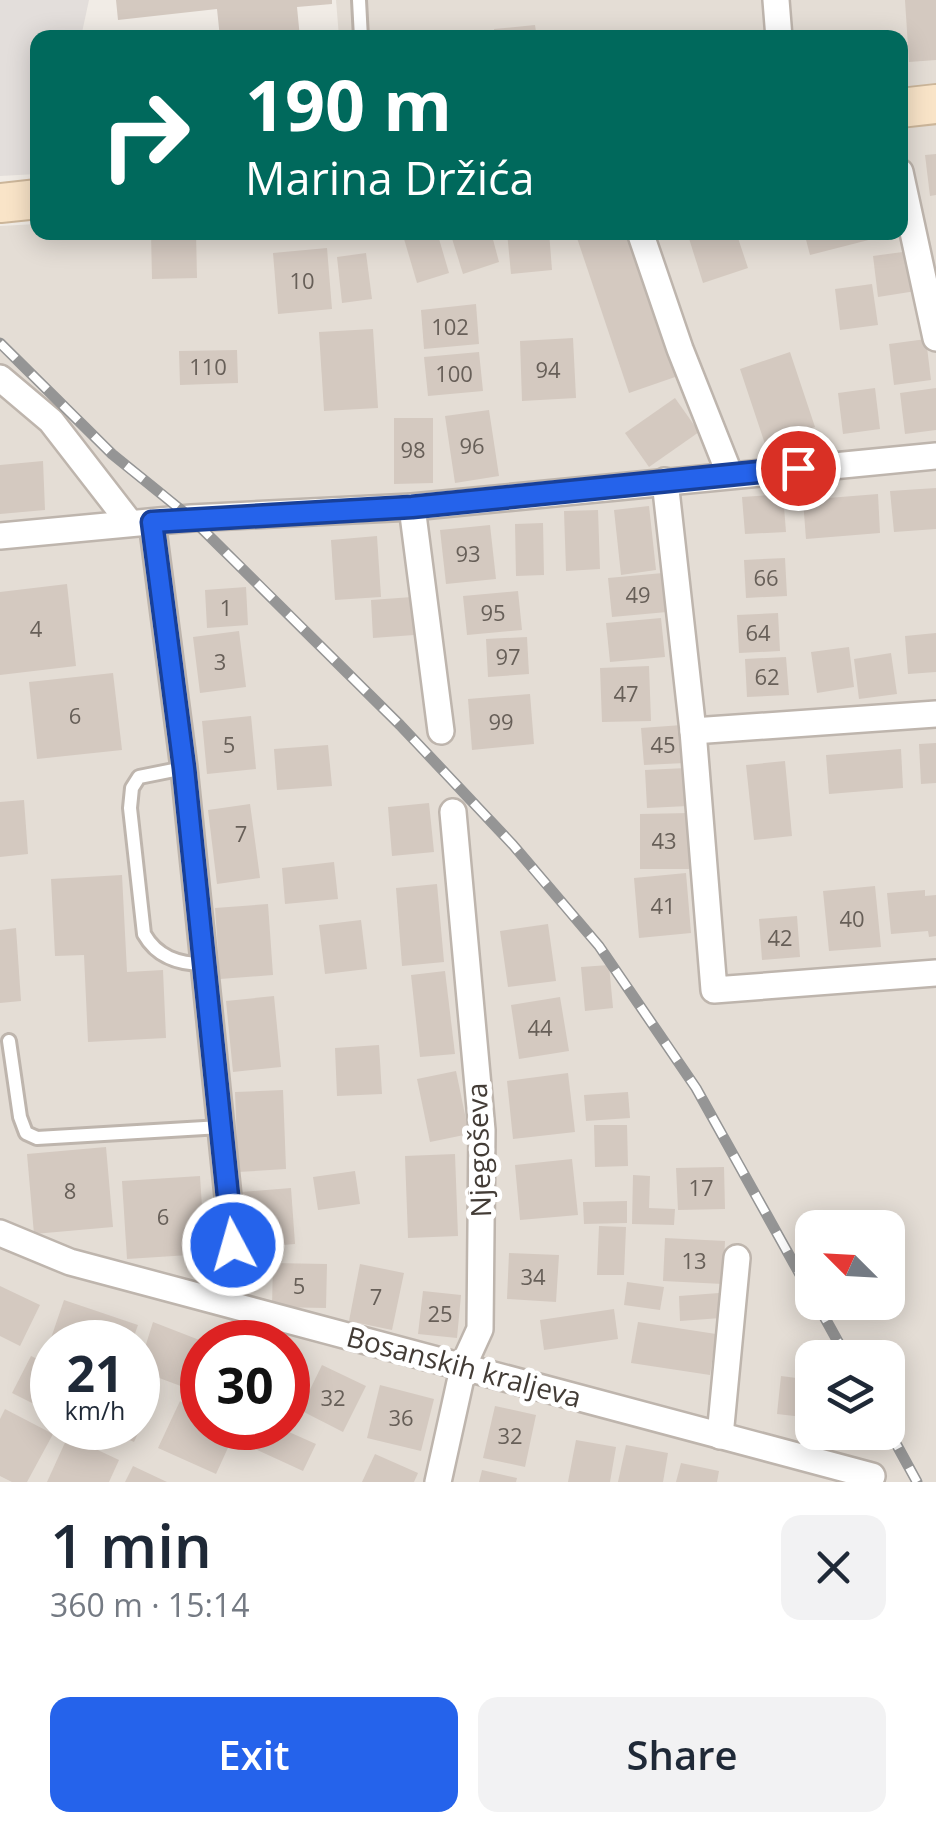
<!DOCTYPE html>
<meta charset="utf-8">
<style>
body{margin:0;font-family:"Open Sans",sans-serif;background:#f2f2f3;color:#1f2937;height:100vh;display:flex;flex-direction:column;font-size:38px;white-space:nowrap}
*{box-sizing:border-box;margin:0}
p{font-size:32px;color:#747a83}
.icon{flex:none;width:55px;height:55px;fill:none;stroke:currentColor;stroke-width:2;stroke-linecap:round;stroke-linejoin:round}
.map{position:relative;height:1482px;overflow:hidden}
.panel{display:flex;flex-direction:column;background:#fff;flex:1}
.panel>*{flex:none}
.banner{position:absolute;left:30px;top:30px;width:878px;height:210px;border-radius:20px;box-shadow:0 5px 25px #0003;background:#00695c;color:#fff;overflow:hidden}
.needle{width:65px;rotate:294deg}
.buttons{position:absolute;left:795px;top:1210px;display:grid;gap:20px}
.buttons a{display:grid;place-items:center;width:110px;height:110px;border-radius:20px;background:#fff;box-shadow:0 5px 25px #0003;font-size:50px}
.speed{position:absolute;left:30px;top:1320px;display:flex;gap:20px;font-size:50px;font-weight:700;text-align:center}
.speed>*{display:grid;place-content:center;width:130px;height:130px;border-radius:50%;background:#fff;box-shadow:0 5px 25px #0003;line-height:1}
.speed small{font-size:25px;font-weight:400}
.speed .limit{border:15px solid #d22;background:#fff;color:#111}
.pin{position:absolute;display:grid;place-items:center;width:85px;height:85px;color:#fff;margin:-42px;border:5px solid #fff;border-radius:50%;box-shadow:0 2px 10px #0007}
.me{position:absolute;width:110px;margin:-55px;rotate:354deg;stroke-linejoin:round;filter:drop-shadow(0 0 8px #0008)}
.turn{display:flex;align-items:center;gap:35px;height:210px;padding:0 50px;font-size:45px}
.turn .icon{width:130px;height:130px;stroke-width:2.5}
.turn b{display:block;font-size:70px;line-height:85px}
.round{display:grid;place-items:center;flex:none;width:105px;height:105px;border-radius:20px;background:#f2f2f3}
.summary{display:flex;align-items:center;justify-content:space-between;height:170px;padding:0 50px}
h1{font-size:60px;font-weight:600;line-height:75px}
.button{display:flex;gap:20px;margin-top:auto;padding:20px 50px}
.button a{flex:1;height:115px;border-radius:20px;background:#2563eb;color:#fff;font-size:40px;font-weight:600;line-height:115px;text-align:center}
.button a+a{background:#f2f2f3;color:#1f2937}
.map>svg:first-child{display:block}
.residential{fill:#e4ddd5;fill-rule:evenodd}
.industrial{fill:#e3dedb}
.building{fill:#d4c9c0}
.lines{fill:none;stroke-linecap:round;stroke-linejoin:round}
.lane-casing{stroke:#beb5ad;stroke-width:18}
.street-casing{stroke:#beb5ad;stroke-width:30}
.secondary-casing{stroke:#ccb69a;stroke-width:42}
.lane{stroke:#fff;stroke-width:12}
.street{stroke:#fff;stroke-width:25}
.secondary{stroke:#f9e4c8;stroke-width:38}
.rail-casing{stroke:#959595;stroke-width:11}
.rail{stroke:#fff;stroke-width:8;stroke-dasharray:22;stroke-linecap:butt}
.route-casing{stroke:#184099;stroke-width:25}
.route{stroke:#2563eb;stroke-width:18}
.labels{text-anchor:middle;stroke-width:10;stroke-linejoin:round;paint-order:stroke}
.number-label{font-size:22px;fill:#675f58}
.street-label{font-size:28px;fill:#433c36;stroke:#fff}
</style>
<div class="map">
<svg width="936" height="1482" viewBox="0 0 936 1482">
<rect width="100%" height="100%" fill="#f1ece6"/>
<path class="residential" d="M336,0H936V1482H0V226L37,224L38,232H900V38L339,37ZM812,1228H888V1302H812ZM52,1342H138V1428H52ZM202,1342H288V1428H202ZM812,1358H888V1432H812Z"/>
<polygon class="industrial" points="0,0 89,0 81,37 38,38 37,174 0,176"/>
<g class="building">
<polygon points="116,0 332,0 332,4 297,7 300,38 220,38 217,9 118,20"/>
<polygon points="905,0 936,0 936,60 909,62"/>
<polygon points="535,25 537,38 495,38 494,29"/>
<polygon points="936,154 936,195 930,196 925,155"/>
<polygon points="151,232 196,232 197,278 152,279"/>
<polygon points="402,232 437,232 449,273 417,283"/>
<polygon points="450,232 491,232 499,262 463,274"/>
<polygon points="507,232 549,232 552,270 511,274"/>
<polygon points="575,232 630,232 678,376 629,393"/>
<polygon points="687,232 736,232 748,268 703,283"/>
<polygon points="804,232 892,232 892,234 810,255"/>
<polygon points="327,248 332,309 278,314 273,253"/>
<polygon points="910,251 916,291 878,297 873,256"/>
<polygon points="366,253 372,299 342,303 337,257"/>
<polygon points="872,284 878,325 840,330 835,289"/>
<polygon points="476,304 479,344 424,349 421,310"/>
<polygon points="373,329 378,408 324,411 319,332"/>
<polygon points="573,338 576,398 522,401 520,341"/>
<polygon points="926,339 931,380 894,385 889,344"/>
<polygon points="237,350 238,383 180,385 179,351"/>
<polygon points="479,352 483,391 428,396 424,357"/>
<polygon points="790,352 815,427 765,444 740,369"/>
<polygon points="875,388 880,429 843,434 838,393"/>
<polygon points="936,388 936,430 905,434 900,393"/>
<polygon points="675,398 699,432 649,467 625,433"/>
<polygon points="489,410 499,476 455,483 445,416"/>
<polygon points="394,418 433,418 433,483 394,484"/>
<polygon points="43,461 45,510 0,514 0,465"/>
<polygon points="936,488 936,529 894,532 890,491"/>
<polygon points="783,494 786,532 745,534 742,497"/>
<polygon points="878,494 880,533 806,539 803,500"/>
<polygon points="649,506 656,570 621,575 614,510"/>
<polygon points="598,510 600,569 566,571 564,511"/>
<polygon points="543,523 544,575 516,576 515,524"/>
<polygon points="490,525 496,579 446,584 440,530"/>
<polygon points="377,536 381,597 335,600 331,540"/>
<polygon points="785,558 787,596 746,598 744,560"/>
<polygon points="663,573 667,612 612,617 608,578"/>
<polygon points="67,584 76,666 0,675 0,592"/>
<polygon points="246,587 248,625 207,628 205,590"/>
<polygon points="518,591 522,630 467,635 463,596"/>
<polygon points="412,597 414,635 373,638 371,600"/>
<polygon points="778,613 780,651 739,653 737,615"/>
<polygon points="661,618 665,657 610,662 606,623"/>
<polygon points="239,631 246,687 200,693 193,637"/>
<polygon points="936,633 936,672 908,674 905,636"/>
<polygon points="527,637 529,674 488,677 486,639"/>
<polygon points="849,647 854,687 817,693 811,652"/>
<polygon points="891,653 897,694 859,699 854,659"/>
<polygon points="786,657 789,695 747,697 745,659"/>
<polygon points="649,666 651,721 602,722 600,668"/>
<polygon points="113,673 122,750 37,759 29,682"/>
<polygon points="530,694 534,744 472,750 468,699"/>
<polygon points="251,716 256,769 207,774 202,721"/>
<polygon points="682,725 685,763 644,765 641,728"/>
<polygon points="936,743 936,783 921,784 919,744"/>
<polygon points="328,745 332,786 277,790 274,749"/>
<polygon points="901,749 903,788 829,794 826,755"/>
<polygon points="785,761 792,836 754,840 746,765"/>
<polygon points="686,768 688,806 647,808 645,770"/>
<polygon points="24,800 28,854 0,857 0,802"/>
<polygon points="429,803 434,852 392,856 388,807"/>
<polygon points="250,804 260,878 217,884 208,810"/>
<polygon points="689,813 689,869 640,869 640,814"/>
<polygon points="334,862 338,899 285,904 282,868"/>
<polygon points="686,873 691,933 639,938 634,878"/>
<polygon points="122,875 127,972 163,970 166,1038 88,1042 84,955 55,956 51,879"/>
<polygon points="437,884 444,962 402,966 396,888"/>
<polygon points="875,886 881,947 829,951 823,891"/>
<polygon points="925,890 925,896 936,895 936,936 929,937 928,931 891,934 887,893"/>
<polygon points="268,904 273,975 220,979 215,908"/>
<polygon points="797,916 800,957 762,960 759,919"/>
<polygon points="361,920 367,969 325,974 319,925"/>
<polygon points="548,924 556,981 508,987 500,931"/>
<polygon points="16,928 21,1001 0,1003 0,930"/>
<polygon points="609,965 613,1008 585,1011 581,967"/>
<polygon points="445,971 455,1054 420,1057 411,975"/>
<polygon points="274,996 281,1067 233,1072 226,1001"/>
<polygon points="560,997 569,1051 519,1059 511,1005"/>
<polygon points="379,1045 382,1094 337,1096 335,1048"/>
<polygon points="456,1071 469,1134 430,1142 417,1079"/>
<polygon points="568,1073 575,1132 513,1139 507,1081"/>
<polygon points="283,1090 286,1169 238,1172 235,1092"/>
<polygon points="628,1092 630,1118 586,1121 584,1095"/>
<polygon points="594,1125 627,1125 628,1166 595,1167"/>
<polygon points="106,1147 113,1227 34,1234 27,1154"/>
<polygon points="455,1154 458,1236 408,1238 405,1156"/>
<polygon points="572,1159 578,1215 520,1220 515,1165"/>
<polygon points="724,1167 725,1209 678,1210 676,1168"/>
<polygon points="355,1171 360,1204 318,1210 313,1177"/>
<polygon points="633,1175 650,1176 649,1208 675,1209 674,1225 632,1224"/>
<polygon points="200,1176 205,1254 127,1259 122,1181"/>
<polygon points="291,1188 295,1244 246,1248 242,1192"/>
<polygon points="627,1201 627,1223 584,1224 583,1202"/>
<polygon points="599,1226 626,1227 624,1275 597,1275"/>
<polygon points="665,1238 725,1241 723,1284 663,1281"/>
<polygon points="509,1253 559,1255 556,1302 507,1299"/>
<polygon points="273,1263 327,1264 326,1308 272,1307"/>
<polygon points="360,1264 404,1273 392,1330 349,1321"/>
<polygon points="627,1282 664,1287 660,1310 624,1305"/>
<polygon points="0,1286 40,1305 20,1346 0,1336"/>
<polygon points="423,1291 461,1295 457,1338 418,1334"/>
<polygon points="719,1293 721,1318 680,1321 679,1296"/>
<polygon points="64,1300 138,1325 132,1342 50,1341"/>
<polygon points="614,1309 618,1339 544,1350 540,1320"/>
<polygon points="153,1322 202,1341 202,1394 138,1370"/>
<polygon points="638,1322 716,1334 710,1375 631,1363"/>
<polygon points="31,1356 52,1366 52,1413 12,1393"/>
<polygon points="288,1363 301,1369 288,1399"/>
<polygon points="322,1365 366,1386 343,1432 300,1410"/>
<polygon points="781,1376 812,1380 812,1418 777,1414"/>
<polygon points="380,1385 434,1399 421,1451 367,1438"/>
<polygon points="138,1388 155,1396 134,1442 103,1428 138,1428"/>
<polygon points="180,1401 202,1412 202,1428 237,1428 216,1474 158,1448"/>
<polygon points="495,1406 536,1415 525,1467 483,1458"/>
<polygon points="5,1409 53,1434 27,1482 12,1482 0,1476 0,1419"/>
<polygon points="251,1428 280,1428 316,1444 303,1471 244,1444"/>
<polygon points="68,1436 119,1460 109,1482 47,1482"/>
<polygon points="576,1440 616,1447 610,1482 568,1482"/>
<polygon points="626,1445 668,1453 663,1482 618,1482"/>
<polygon points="375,1454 418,1473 414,1482 362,1482"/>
<polygon points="681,1463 719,1471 717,1482 676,1482"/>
<polygon points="133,1466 167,1482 125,1482"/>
<polygon points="482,1470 517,1478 516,1482 479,1482"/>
</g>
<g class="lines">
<g class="lane-casing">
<g id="lane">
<polyline points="359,0 361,38"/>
<path d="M184,768L139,777L132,788L130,808L144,934C157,957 178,964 204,964"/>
<polyline points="9,1041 20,1117 26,1133 37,1138 221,1127"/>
</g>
</g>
<g class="street-casing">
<g id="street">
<polyline points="776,0 779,38"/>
<polyline points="900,172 936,338"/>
<polyline points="640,232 680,349 730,475"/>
<polyline points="0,378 51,421 130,523"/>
<polyline points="665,481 693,731 936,714"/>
<polyline points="412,507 441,731"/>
<polyline points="152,522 184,768 233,1245 222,1301"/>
<polyline points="0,536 191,518 412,507 936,456"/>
<polyline points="693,731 714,990 936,973"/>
<polyline points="0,1233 70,1262 872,1476"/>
<polyline points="720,1436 737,1258"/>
<polyline points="438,1482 464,1364 480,1329 482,1130 453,812"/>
</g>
</g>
<g class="secondary-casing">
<g id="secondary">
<polyline points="900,108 936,104"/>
<polyline points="0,203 38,199"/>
</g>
</g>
<use href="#lane" class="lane"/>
<use href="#street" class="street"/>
<use href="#secondary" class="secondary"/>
<g class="rail-casing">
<g id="rail">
<polyline points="0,343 112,454 191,518 400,725 513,845 599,946 696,1088 812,1296"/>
<polyline points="816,1302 847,1358"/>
<polyline points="888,1429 917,1482"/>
</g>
</g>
<use href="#rail" class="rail"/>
</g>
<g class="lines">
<g class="route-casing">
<polyline id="route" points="233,1245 184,768 152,522 412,507 798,468"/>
</g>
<use href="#route" class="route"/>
</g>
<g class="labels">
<g class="number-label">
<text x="302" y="289">10</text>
<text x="450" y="335">102</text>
<text x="208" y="375">110</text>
<text x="548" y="378">94</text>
<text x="454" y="382">100</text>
<text x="472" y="454">96</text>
<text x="413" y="458">98</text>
<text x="468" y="562">93</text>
<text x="766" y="586">66</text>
<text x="638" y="603">49</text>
<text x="226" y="616">1</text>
<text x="493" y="621">95</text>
<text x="36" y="637">4</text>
<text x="758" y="641">64</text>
<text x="508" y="665">97</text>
<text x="220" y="670">3</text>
<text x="767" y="685">62</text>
<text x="626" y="702">47</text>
<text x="75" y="724">6</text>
<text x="501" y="730">99</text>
<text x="229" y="753">5</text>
<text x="663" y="753">45</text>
<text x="241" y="842">7</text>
<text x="664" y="849">43</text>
<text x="663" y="914">41</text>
<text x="852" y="927">40</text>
<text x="780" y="946">42</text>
<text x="540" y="1036">44</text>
<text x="701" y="1196">17</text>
<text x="70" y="1199">8</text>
<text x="163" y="1225">6</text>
<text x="694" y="1269">13</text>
<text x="533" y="1285">34</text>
<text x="299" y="1294">5</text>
<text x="376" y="1305">7</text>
<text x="440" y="1322">25</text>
<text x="333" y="1406">32</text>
<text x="401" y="1426">36</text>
<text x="510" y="1444">32</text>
</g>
<g class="street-label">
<text transform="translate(479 1150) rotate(-92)" y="10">Njegoševa</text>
<text transform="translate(464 1367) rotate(15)" y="10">Bosanskih kraljeva</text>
</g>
</g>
</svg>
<div class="buttons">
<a><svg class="needle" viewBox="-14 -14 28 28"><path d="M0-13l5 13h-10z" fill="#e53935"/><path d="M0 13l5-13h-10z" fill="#747a83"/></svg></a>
<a><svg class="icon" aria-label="layers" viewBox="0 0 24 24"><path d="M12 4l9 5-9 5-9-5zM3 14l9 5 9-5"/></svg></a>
</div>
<div class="speed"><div>21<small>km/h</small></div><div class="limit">30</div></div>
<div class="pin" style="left:798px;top:468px;background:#d93025"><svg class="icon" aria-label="arrive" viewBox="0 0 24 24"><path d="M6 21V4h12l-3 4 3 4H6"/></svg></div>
<svg class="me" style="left:233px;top:1245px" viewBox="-20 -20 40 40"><circle r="17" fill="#2563eb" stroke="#fff" stroke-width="3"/><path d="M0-11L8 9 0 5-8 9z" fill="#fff"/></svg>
<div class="banner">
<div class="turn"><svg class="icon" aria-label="right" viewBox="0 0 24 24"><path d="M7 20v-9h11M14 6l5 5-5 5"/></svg><div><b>190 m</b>Marina Držića</div></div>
</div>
</div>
<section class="panel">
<div class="summary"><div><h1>1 min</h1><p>360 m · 15:14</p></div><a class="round"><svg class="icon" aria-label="close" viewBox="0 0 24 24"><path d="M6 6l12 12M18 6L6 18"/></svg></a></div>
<div class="button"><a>Exit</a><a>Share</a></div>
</section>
